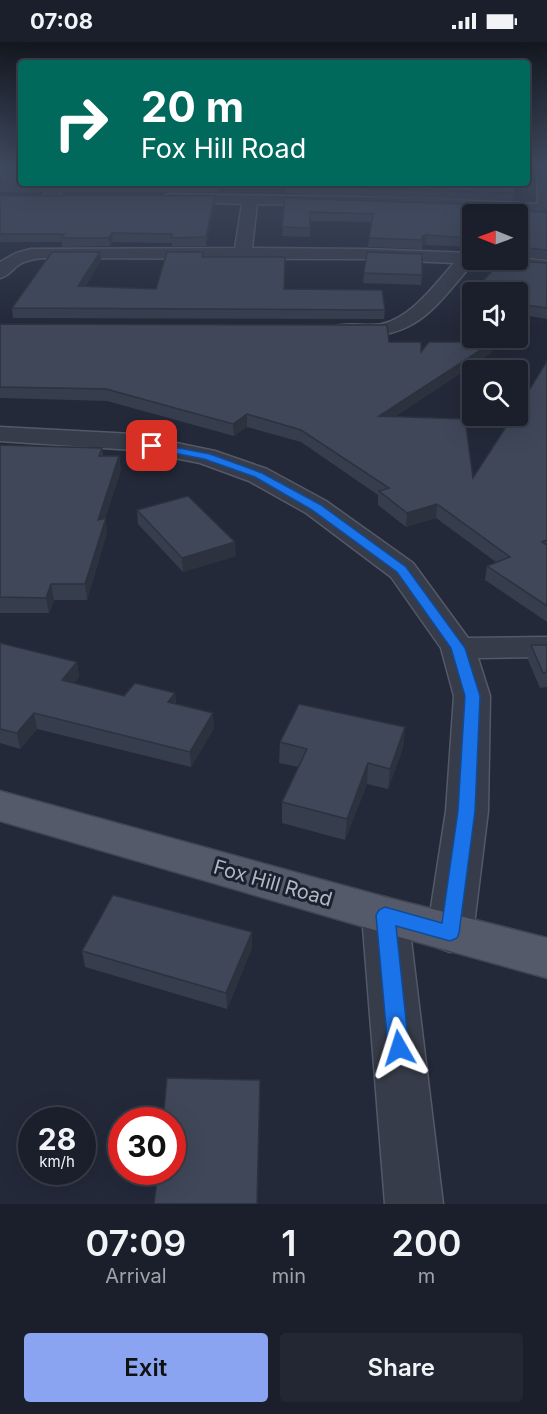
<!DOCTYPE html>
<style>
body{margin:0;font-family:Inter,sans-serif;background:#232733;color:#f1f3f6;height:100vh;display:flex;flex-direction:column;font-size:22px;white-space:nowrap}
*{box-sizing:border-box;margin:0}
p{font-size:20px;color:#9fa2a9}
.icon{flex:none;width:33px;height:33px;fill:none;stroke:currentColor;stroke-width:2;stroke-linecap:round;stroke-linejoin:round}
.map{position:relative;height:1162px;overflow:hidden}
.panel{display:flex;flex-direction:column;background:#1a1f2b;flex:1}
.panel>*{flex:none}
.hud{position:absolute;left:18px;top:18px;width:512px;height:126px;border-radius:6px;box-shadow:0 6px 24px #0002,0 0 0 2px #383d47;background:#00695c;color:#fff;overflow:hidden}
.needle{width:39px;rotate:271deg}
.fabs{position:absolute;left:462px;top:162px;display:grid;gap:12px}
.fabs a{display:grid;place-items:center;width:66px;height:66px;border-radius:6px;background:#1a1f2b;box-shadow:0 6px 24px #0002,0 0 0 2px #383d47;font-size:30px}
.speed{position:absolute;left:18px;top:1065px;display:flex;gap:12px;font-size:30px;font-weight:700;text-align:center}
.speed>*{display:grid;place-content:center;width:78px;height:78px;border-radius:50%;background:#1a1f2b;box-shadow:0 6px 24px #0002,0 0 0 2px #383d47;line-height:1}
.speed small{font-size:15px;font-weight:400}
.speed .limit{border:9px solid #d22;background:#fff;color:#111}
.pin{position:absolute;display:grid;place-items:center;width:51px;height:51px;color:#fff;margin:-26px;border-radius:12px;box-shadow:0 3px 9px #0006}
.me{position:absolute;width:66px;margin:-33px;rotate:354deg;stroke-linejoin:round;filter:drop-shadow(0 0 4px #0008)}
.turn{display:flex;align-items:center;gap:21px;height:126px;padding:0 24px;font-size:27px}
.turn .icon{width:78px;height:78px;stroke-width:2.5}
.turn b{display:block;font-size:42px;line-height:51px}
.eta{display:flex;justify-content:space-evenly;align-items:center;height:102px;text-align:center}
.eta b{font-size:36px;font-weight:600;line-height:42px}
.action{display:flex;gap:12px;margin-top:auto;padding:12px 24px}
.action a{flex:1;height:69px;border-radius:6px;background:#8aa4f2;color:#111;font-size:24px;font-weight:600;line-height:69px;text-align:center}
.action a+a{background:#232733;color:#f1f3f6}
.status{display:flex;justify-content:space-between;align-items:center;height:42px;padding:0 30px;background:#1a1f2b;direction:ltr}
.status svg{height:16px;fill:currentColor}
.map>svg:first-child{display:block}
.lines{fill:none;stroke-linecap:round;stroke-linejoin:round}
.minor-casing{stroke:#545967;stroke-width:3}
.major-casing{stroke:#404552;stroke-width:3}
.minor{fill:#363c49;fill-rule:evenodd}
.major{fill:#545a69;fill-rule:evenodd}
.wall{fill:#363d4d}
.shaded-wall{fill:#2c323e}
.building{fill:#3f4759;stroke:#2c323e;stroke-width:1.5}
.route{fill:#1a73e8;stroke:#114b97;stroke-width:1.5}
.labels{text-anchor:middle;stroke-width:6;stroke-linejoin:round;paint-order:stroke}
.near-street-label{font-size:20px;fill:#b1b6c5;stroke:#1c212e}
</style>
<div class="status"><b>07:08</b><svg viewBox="0 0 49 12"><path d="M0 12V9h3v3zM5 12V6h3v6zM10 12V3h3v9zM15 12V0h3v12zM26 1h20v11H26zM47 4h2v5h-2z"/></svg></div>
<div class="map">
<svg width="547" height="1162" viewBox="0 0 547 1162">
<rect width="100%" height="100%" fill="#232939"/>
<g class="lines">
<g class="minor-casing">
<g id="minor">
<path d="M537,122H547V172L416,164L257,162L252,206L365,207L472,211V218L518,216L547,219V229L473,221C430,272 414,299 342,294L335,292L332,288L335,284C350,280 367,285 382,282C412,275 435,242 454,221L365,217L49,216C39,216 29,217 20,222C12,227 9,234 0,236V220L16,211L31,207L235,206L242,162L166,159L164,156L166,153L171,152L416,156L538,162Z"/>
<polygon points="54,141 68,141 54,159 44,159 42,156"/>
<polygon points="0,385 133,392 215,409 267,427 326,459 413,521 468,596 547,595 547,615 478,616 490,654 488,769 473,891 466,904 450,910 434,904 427,891 446,769 454,654 441,606 391,535 306,471 249,439 200,421 133,408 0,399"/>
<polygon points="385,855 401,860 408,873 443,1162 385,1162 362,873 369,860"/>
</g>
</g>
<g class="major-casing">
<polygon id="major" points="0,749 385,855 547,896 547,936 385,891 0,779"/>
</g>
<use href="#minor" class="minor"/>
<use href="#major" class="major"/>
</g>
<g class="wall">
<polygon points="0,122 21,141 515,141 513,159 286,151 286,147 218,147 218,150 0,150"/>
<polygon points="0,154 215,162 206,204 172,204 172,201 113,200 110,204 62,205 62,200 0,200"/>
<polygon points="285,156 513,169 547,170 547,217 518,215 518,172 472,172 472,205 426,203 422,204 422,207 368,205 371,180 310,179 310,195 282,194"/>
<polygon points="100,210 101,218 85,245 156,247 203,210 203,215 285,247 385,268 384,277 13,276 12,266"/>
<polygon points="547,221 547,277 518,272 518,250"/>
<polygon points="364,231 422,233 421,243 363,241"/>
<polygon points="472,251 472,266 468,265 469,255"/>
<polygon points="0,282 389,300 421,310 493,300 491,311 396,374 473,436 547,319 547,580 485,538 487,524 496,520 436,476 406,485 378,463 378,453 301,400 247,385 234,394 107,359 0,356"/>
<polygon points="0,403 102,406 103,414 119,414 121,428 105,476 107,491 87,558 54,558 49,571 0,571"/>
<polygon points="137,468 236,514 183,530 138,482"/>
<polygon points="0,601 77,620 79,635 74,641 124,654 175,651 176,662 214,686 191,725 37,687 20,707 0,701"/>
<polygon points="531,603 547,603 547,645 540,646 528,618"/>
<polygon points="405,685 403,706 388,747 367,742 345,798 282,781 282,760 298,725 279,721 280,700"/>
<polygon points="252,890 252,906 227,967 85,925 82,909"/>
</g>
<g class="shaded-wall">
<polygon points="215,154 215,162 206,204 206,195"/>
<polygon points="112,191 113,200 110,204 109,196"/>
<polygon points="427,193 426,203 422,204 422,194"/>
<polygon points="100,210 101,218 79,254 78,244"/>
<polygon points="493,300 491,311 378,386 379,374"/>
<polygon points="247,372 247,385 234,394 233,382"/>
<polygon points="119,414 121,428 100,493 98,478"/>
<polygon points="437,462 436,476 406,485 407,471"/>
<polygon points="106,476 107,491 87,558 85,542"/>
<polygon points="235,500 236,514 183,530 182,516"/>
<polygon points="51,542 54,558 49,571 46,556"/>
<polygon points="77,620 79,635 65,653 62,638"/>
<polygon points="175,651 176,666 168,660"/>
<polygon points="34,671 37,687 20,707 17,691"/>
<polygon points="213,671 214,686 191,725 190,710"/>
<polygon points="405,685 403,706 388,747 390,727"/>
<polygon points="368,721 367,742 345,798 347,777"/>
<polygon points="252,890 252,906 227,967 226,951"/>
<polygon points="260,1038 258,1162 257,1162"/>
</g>
<g class="building">
<polygon points="0,122 21,122 21,141 218,141 218,142 0,142"/>
<polygon points="287,141 515,141 514,151 286,143"/>
<polygon points="0,154 215,154 206,195 171,196 172,192 112,191 109,196 61,196 64,192 0,192"/>
<polygon points="285,156 514,164 513,169 547,170 547,208 518,205 518,200 519,198 518,198 518,172 472,172 472,196 427,193 422,194 422,198 369,196 373,172 310,170 310,186 282,185"/>
<polygon points="52,210 100,210 78,244 156,247 167,210 203,210 202,215 285,215 284,247 382,248 385,268 12,266"/>
<polygon points="367,210 422,212 422,233 364,231"/>
<polygon points="502,218 547,221 547,266 518,262 518,250 473,250"/>
<polygon points="0,282 387,283 389,300 421,300 421,310 429,300 493,300 379,374 465,377 473,436 513,374 518,374 518,366 547,319 547,498 542,500 547,503 547,564 487,524 510,515 437,462 407,471 379,449 389,446 301,388 247,372 233,382 106,347 0,345"/>
<polygon points="0,403 102,406 99,414 119,414 98,478 106,476 85,542 51,542 46,556 0,555"/>
<polygon points="188,454 235,500 182,516 137,468"/>
<polygon points="0,601 77,620 62,638 124,654 135,641 175,651 168,660 213,671 190,710 34,671 17,691 0,687"/>
<polygon points="531,603 547,603 547,630 543,631"/>
<polygon points="299,662 405,685 390,727 368,721 347,777 282,760 307,707 280,700"/>
<polygon points="113,853 252,890 226,951 82,909"/>
<polygon points="167,1036 260,1038 257,1162 154,1162 158,1130 172,1130 172,1078 163,1078"/>
</g>
<linearGradient id="sky" x2="0" y2="1"><stop stop-color="#13171f"/><stop offset="0.43" stop-color="#3f495f"/><stop offset="1" stop-color="#3f495f" stop-opacity="0"/></linearGradient>
<rect width="547" height="285" fill="url(#sky)"/>
<polygon class="route" points="152,401 210,412 262,431 321,463 406,525 465,606 480,654 475,769 459,891 457,896 450,899 396,884 409,1006 406,1013 399,1016 391,1013 388,1006 376,873 379,868 385,865 442,881 458,769 465,654 451,606 397,530 312,468 255,435 204,417 148,406 148,402"/>
<g class="labels">
<g class="near-street-label">
<text transform="translate(273 841) rotate(16)" y="7">Fox Hill Road</text>
</g>
</g>
</svg>
<div class="fabs">
<a><svg class="needle" viewBox="-14 -14 28 28"><path d="M0-13l5 13h-10z" fill="#e53935"/><path d="M0 13l5-13h-10z" fill="#9fa2a9"/></svg></a>
<a><svg class="icon" aria-label="sound" viewBox="0 0 24 24"><path d="M4 9h4l5-4v14l-5-4H4zM17 9q2 3 0 6"/></svg></a>
<a><svg class="icon" aria-label="search" viewBox="0 0 24 24"><circle cx="10" cy="10" r="6"/><path d="M15 15l6 6"/></svg></a>
</div>
<div class="speed"><div>28<small>km/h</small></div><div class="limit">30</div></div>
<div class="pin" style="left:152px;top:404px;background:#d93025"><svg class="icon" aria-label="arrive" viewBox="0 0 24 24"><path d="M6 21V4h12l-3 4 3 4H6"/></svg></div>
<svg class="me" style="left:399px;top:1006px" viewBox="-20 -20 40 40"><path d="M0-17L14 15 0 8-14 15z" fill="#1a73e8" stroke="#fff" stroke-width="4"/></svg>
<div class="hud">
<div class="turn"><svg class="icon" aria-label="right" viewBox="0 0 24 24"><path d="M7 20v-9h11M14 6l5 5-5 5"/></svg><div><b>20 m</b>Fox Hill Road</div></div>
</div>
</div>
<section class="panel">
<div class="eta">
<div><b>07:09</b><p>Arrival</p></div>
<div><b>1</b><p>min</p></div>
<div><b>200</b><p>m</p></div>
</div>
<div class="action"><a>Exit</a><a>Share</a></div>
</section>
